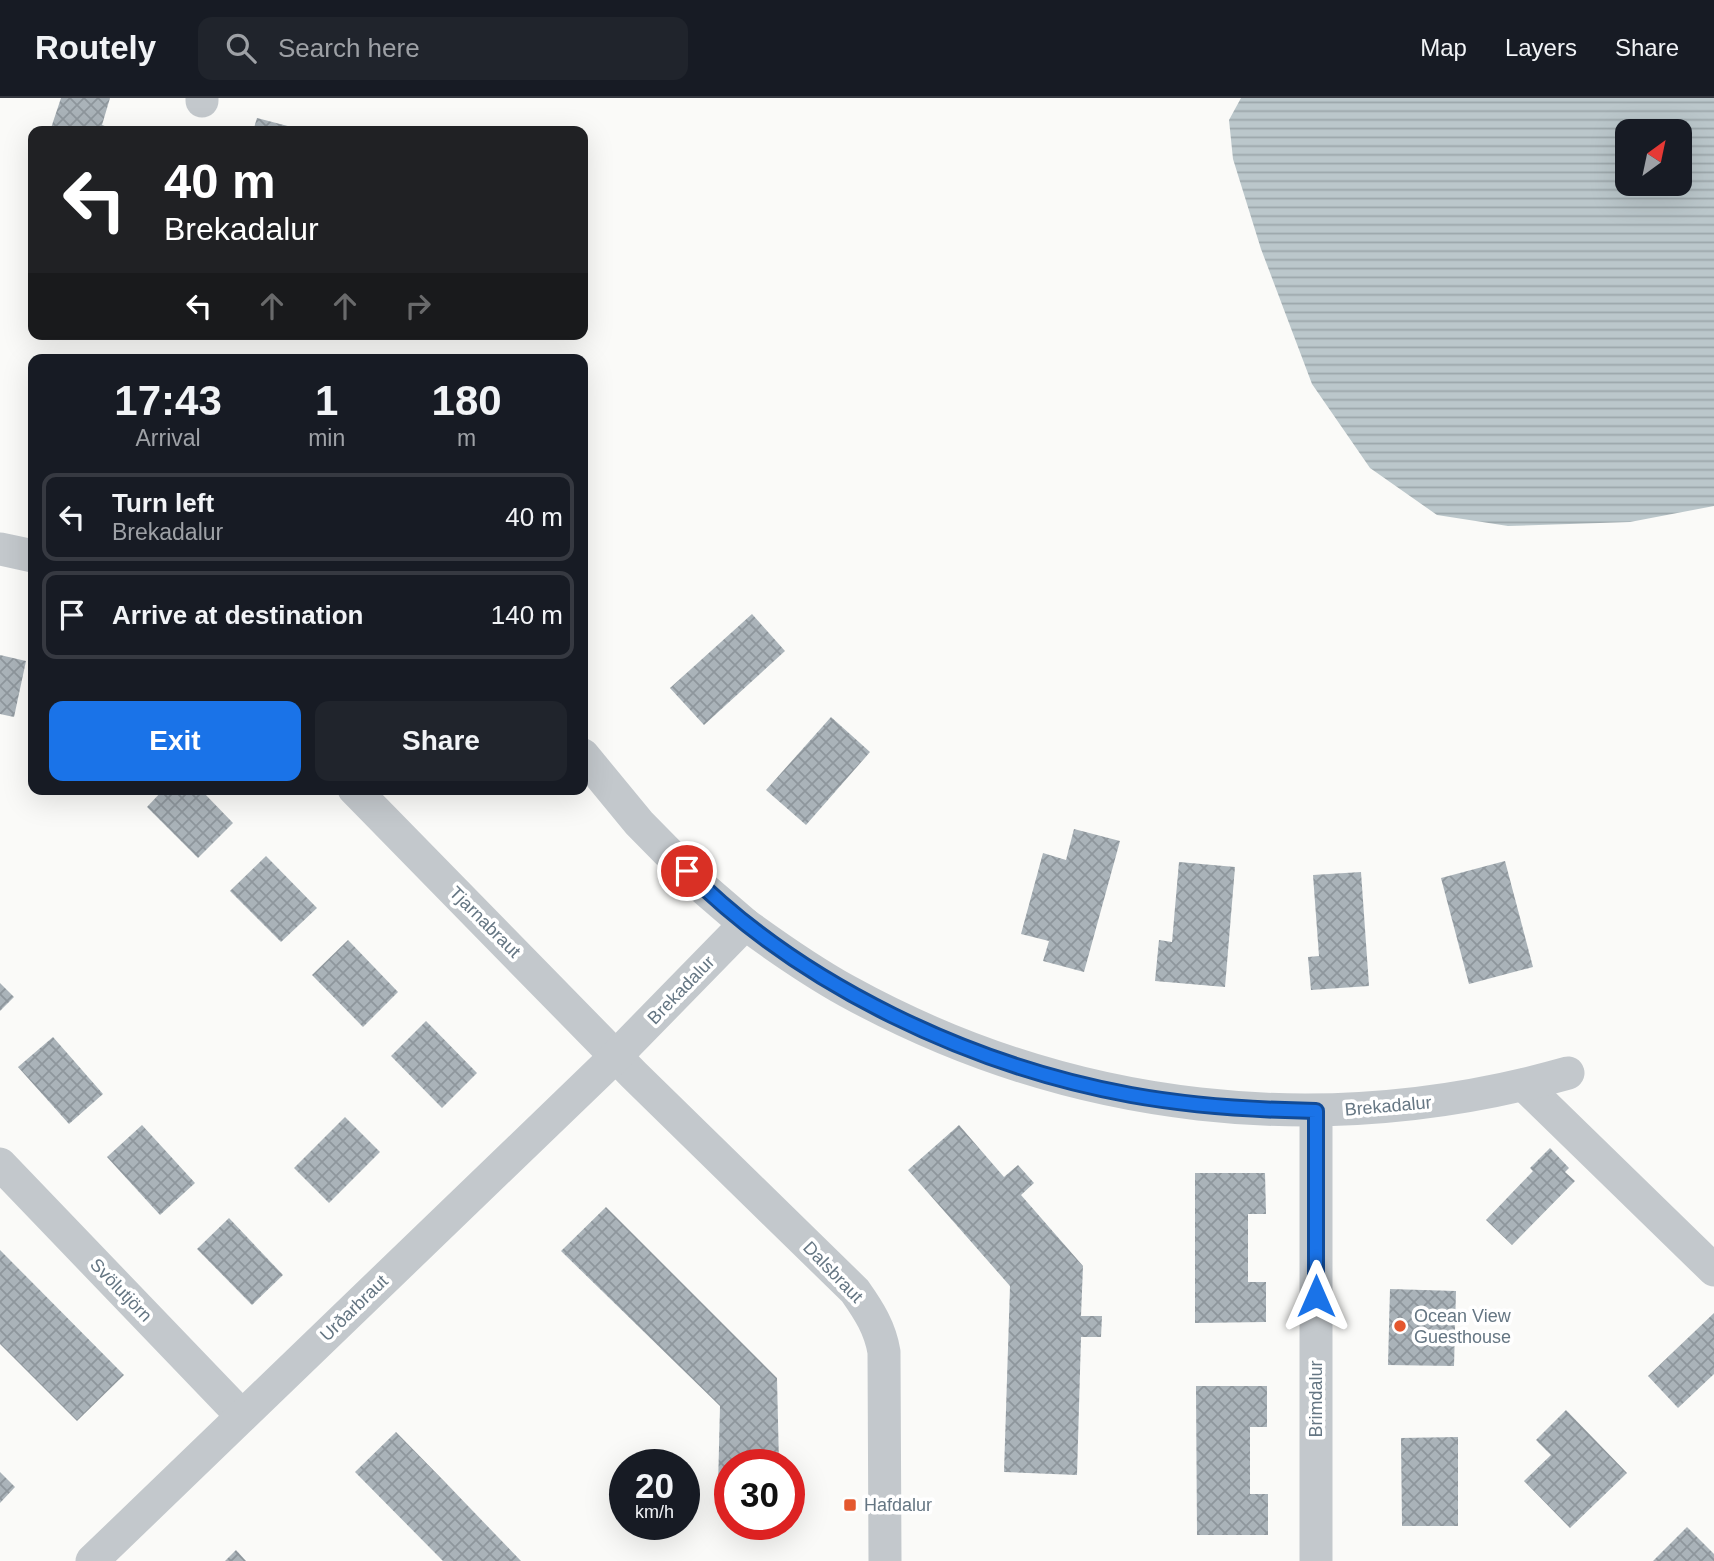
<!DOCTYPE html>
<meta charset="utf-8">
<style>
body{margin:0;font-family:Arial,sans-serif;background:#20242c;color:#f1f3f6;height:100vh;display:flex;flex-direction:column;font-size:26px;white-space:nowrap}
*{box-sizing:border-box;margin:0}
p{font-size:23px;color:#9ea1a6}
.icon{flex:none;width:38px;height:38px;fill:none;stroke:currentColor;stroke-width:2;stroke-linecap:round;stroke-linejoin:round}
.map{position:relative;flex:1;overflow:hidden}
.drawer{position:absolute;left:28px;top:256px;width:560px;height:441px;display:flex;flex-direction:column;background:#171b24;border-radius:14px;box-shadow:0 7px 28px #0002}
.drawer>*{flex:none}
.banner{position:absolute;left:28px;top:28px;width:560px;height:214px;border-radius:14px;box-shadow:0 7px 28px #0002;background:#202124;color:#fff;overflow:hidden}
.needle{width:46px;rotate:33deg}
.buttons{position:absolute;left:1615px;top:21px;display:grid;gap:14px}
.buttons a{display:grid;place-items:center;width:77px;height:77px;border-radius:14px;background:#171b24;box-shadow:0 7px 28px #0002;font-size:35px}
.speed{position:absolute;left:609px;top:1351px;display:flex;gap:14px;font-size:35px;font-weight:700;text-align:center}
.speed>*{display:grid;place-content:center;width:91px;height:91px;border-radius:50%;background:#171b24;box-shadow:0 7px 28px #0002;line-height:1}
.speed small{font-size:18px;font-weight:400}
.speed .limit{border:10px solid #d22;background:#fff;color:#111}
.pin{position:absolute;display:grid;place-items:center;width:60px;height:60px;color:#fff;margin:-30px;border:4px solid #fff;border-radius:50%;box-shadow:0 2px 7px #0007}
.me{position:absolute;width:77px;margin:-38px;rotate:0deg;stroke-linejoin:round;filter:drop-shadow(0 0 5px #0008)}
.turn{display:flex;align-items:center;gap:24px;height:147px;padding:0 21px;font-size:32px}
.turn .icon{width:91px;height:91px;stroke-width:2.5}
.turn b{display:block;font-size:49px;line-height:60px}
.lanes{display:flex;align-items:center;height:66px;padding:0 21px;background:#0003;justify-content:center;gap:35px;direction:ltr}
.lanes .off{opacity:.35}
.eta{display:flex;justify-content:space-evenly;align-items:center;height:119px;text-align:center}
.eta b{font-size:42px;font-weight:600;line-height:49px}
.cta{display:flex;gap:14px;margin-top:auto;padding:14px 21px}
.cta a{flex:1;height:80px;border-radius:14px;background:#1a73e8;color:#fff;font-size:28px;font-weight:600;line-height:80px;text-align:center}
.cta a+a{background:#20242c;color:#f1f3f6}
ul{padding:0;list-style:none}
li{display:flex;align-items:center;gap:21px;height:88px;margin:0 14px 10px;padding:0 7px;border:4px solid #363941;border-radius:14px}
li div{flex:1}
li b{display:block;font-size:26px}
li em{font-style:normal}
header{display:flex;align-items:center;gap:42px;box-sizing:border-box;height:98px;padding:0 35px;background:#171b24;border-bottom:2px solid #363941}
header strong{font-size:33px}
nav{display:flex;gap:38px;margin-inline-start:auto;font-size:24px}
.search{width:490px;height:63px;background:#20242c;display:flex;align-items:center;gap:18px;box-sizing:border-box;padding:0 24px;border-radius:14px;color:#9ea1a6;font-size:26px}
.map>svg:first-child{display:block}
.water{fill:url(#water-rules);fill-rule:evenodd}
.building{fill:url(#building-cross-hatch)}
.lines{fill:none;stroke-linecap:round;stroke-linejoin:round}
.minor{stroke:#c3c8cc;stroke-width:33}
.route-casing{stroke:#114b97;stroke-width:18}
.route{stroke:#1a73e8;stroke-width:12}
.poi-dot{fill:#e4572e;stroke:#fff;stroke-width:2.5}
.labels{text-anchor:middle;stroke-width:7;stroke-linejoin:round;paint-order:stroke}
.street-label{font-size:18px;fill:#657683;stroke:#fff}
.poi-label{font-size:18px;fill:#657683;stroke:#fff;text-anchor:start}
</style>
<header>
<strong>Routely</strong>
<div class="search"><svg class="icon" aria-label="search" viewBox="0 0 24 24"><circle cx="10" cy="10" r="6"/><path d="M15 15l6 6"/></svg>Search here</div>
<nav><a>Map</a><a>Layers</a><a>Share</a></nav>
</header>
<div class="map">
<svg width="1714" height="1463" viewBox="0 0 1714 1463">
<defs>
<pattern id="water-rules" width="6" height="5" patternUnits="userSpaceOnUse" patternTransform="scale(1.75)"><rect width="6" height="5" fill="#bbc7cb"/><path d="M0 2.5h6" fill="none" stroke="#9ca6aa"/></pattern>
<pattern id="building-cross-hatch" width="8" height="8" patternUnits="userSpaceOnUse" patternTransform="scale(1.75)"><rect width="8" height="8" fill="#aab3b9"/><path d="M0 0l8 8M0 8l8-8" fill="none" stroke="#8e969c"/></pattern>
</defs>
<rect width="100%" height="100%" fill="#fafaf8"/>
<path class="water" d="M1241,0H1714V408L1630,424L1508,428L1437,417L1370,370L1312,286L1261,151L1233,61L1229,22ZM1628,33H1680V86H1628Z"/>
<g class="building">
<polygon points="61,0 110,0 102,27 119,33 50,33"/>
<polygon points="257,20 303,32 303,33 253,33"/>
<polygon points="752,516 785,553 704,627 670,590"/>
<polygon points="0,557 26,563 14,619 0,616"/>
<polygon points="831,619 870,654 806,727 766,692"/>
<polygon points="164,691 200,691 233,725 198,760 147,709"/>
<polygon points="1074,731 1120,743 1084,874 1043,863 1049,843 1021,836 1043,755 1066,762"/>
<polygon points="266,758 317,810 281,844 230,793"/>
<polygon points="1505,763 1533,869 1469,886 1441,780"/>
<polygon points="1179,764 1235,769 1225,889 1155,883 1159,842 1172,844"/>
<polygon points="1361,774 1369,888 1311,892 1308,859 1319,858 1313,777"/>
<polygon points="348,842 398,894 363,929 312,877"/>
<polygon points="0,885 14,899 0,913"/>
<polygon points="426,923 477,975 442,1010 391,958"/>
<polygon points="53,939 103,996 69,1026 18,969"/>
<polygon points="345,1019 380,1054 329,1105 294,1070"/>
<polygon points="142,1027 195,1085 160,1117 107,1059"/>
<polygon points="959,1027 1004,1079 1018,1067 1034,1085 1021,1097 1083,1168 1081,1218 1102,1218 1101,1239 1081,1239 1077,1377 1004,1374 1010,1188 908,1072"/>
<polygon points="1550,1050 1569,1070 1565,1074 1575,1083 1512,1147 1486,1122 1533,1073 1530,1070"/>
<polygon points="1195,1075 1265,1075 1266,1116 1248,1116 1248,1184 1266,1184 1266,1224 1195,1225"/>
<polygon points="606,1109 777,1280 779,1367 730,1367 730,1391 718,1390 720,1308 561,1153"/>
<polygon points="229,1120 283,1177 252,1207 197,1151"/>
<polygon points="0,1152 124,1277 77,1323 0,1246"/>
<polygon points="1390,1191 1456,1193 1454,1268 1388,1267"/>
<polygon points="1714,1215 1714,1276 1678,1310 1648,1278"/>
<polygon points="1196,1288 1267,1288 1267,1329 1250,1329 1250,1396 1268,1396 1268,1437 1197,1437"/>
<polygon points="1566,1312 1627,1375 1570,1430 1524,1383 1551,1357 1536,1342"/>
<polygon points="396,1334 443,1382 521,1463 443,1463 355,1374"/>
<polygon points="1458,1339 1458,1428 1402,1428 1401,1340"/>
<polygon points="0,1374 15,1389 0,1405"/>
<polygon points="1687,1429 1714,1456 1714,1463 1653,1463"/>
<polygon points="236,1452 246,1463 225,1463"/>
</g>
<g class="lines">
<g class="minor">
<polyline points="202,3 202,0"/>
<polyline points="0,451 33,458"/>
<polyline points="583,657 639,725 702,789 745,826"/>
<path d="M354,691L634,977L855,1193C869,1213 880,1230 884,1254L885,1463"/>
<polyline points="1524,987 1714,1172"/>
<polyline points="1316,1013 1316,1463"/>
<polyline points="0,1066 242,1318"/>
<path d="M92,1463L616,958L745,826C778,850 811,873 847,893C1070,1016 1323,1044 1568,975"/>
</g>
</g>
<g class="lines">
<g class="route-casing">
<path id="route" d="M687,773C801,888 972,968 1131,997C1192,1008 1253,1012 1316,1013V1198"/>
</g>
<use href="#route" class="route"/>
</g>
<g class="poi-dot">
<circle cx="1400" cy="1228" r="7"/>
<rect x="843" y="1400" width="14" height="14" rx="3.5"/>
</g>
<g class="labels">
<g class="street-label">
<text transform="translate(485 824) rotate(45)" y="6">Tjarnabraut</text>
<text transform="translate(681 892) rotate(-46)" y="6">Brekadalur</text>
<text transform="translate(1388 1008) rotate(-5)" y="6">Brekadalur</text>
<text transform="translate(833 1174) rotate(46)" y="6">Dalsbraut</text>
<text transform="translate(121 1192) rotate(46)" y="6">Svölutjörn</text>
<text transform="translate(354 1210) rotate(-44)" y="6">Urðarbraut</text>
<text transform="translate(1316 1301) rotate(-90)" y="6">Brimdalur</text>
</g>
<g class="poi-label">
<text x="1414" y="1224">Ocean View<tspan x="1414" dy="21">Guesthouse</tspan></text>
<text x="864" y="1413">Hafdalur</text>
</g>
</g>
</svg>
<div class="buttons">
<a><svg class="needle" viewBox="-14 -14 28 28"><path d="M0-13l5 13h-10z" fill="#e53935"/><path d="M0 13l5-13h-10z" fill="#9ea1a6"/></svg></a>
</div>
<div class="speed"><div>20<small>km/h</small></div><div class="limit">30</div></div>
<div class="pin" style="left:687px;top:773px;background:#d93025"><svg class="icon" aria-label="arrive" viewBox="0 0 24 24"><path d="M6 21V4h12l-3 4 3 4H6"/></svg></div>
<svg class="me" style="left:1316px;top:1198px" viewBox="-20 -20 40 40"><path d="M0-17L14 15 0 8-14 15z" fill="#1a73e8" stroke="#fff" stroke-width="4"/></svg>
<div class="banner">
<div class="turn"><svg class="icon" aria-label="left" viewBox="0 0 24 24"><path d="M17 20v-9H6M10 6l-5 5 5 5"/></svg><div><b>40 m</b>Brekadalur</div></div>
<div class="lanes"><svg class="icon" aria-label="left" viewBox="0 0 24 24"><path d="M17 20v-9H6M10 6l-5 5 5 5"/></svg><svg class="icon off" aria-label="ahead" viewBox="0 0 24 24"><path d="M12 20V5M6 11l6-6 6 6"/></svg><svg class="icon off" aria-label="ahead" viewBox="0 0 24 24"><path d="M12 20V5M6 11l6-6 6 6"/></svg><svg class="icon off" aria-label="right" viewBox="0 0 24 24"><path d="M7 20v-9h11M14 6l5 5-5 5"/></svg></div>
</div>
<section class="drawer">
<div class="eta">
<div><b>17:43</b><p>Arrival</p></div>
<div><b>1</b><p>min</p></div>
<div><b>180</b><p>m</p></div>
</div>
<ul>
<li><svg class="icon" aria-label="left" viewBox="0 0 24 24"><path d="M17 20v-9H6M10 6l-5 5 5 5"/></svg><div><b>Turn left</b><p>Brekadalur</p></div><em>40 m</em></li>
<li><svg class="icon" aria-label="arrive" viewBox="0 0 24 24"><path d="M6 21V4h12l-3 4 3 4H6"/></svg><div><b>Arrive at destination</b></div><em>140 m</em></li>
</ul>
<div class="cta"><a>Exit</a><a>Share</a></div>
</section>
</div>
